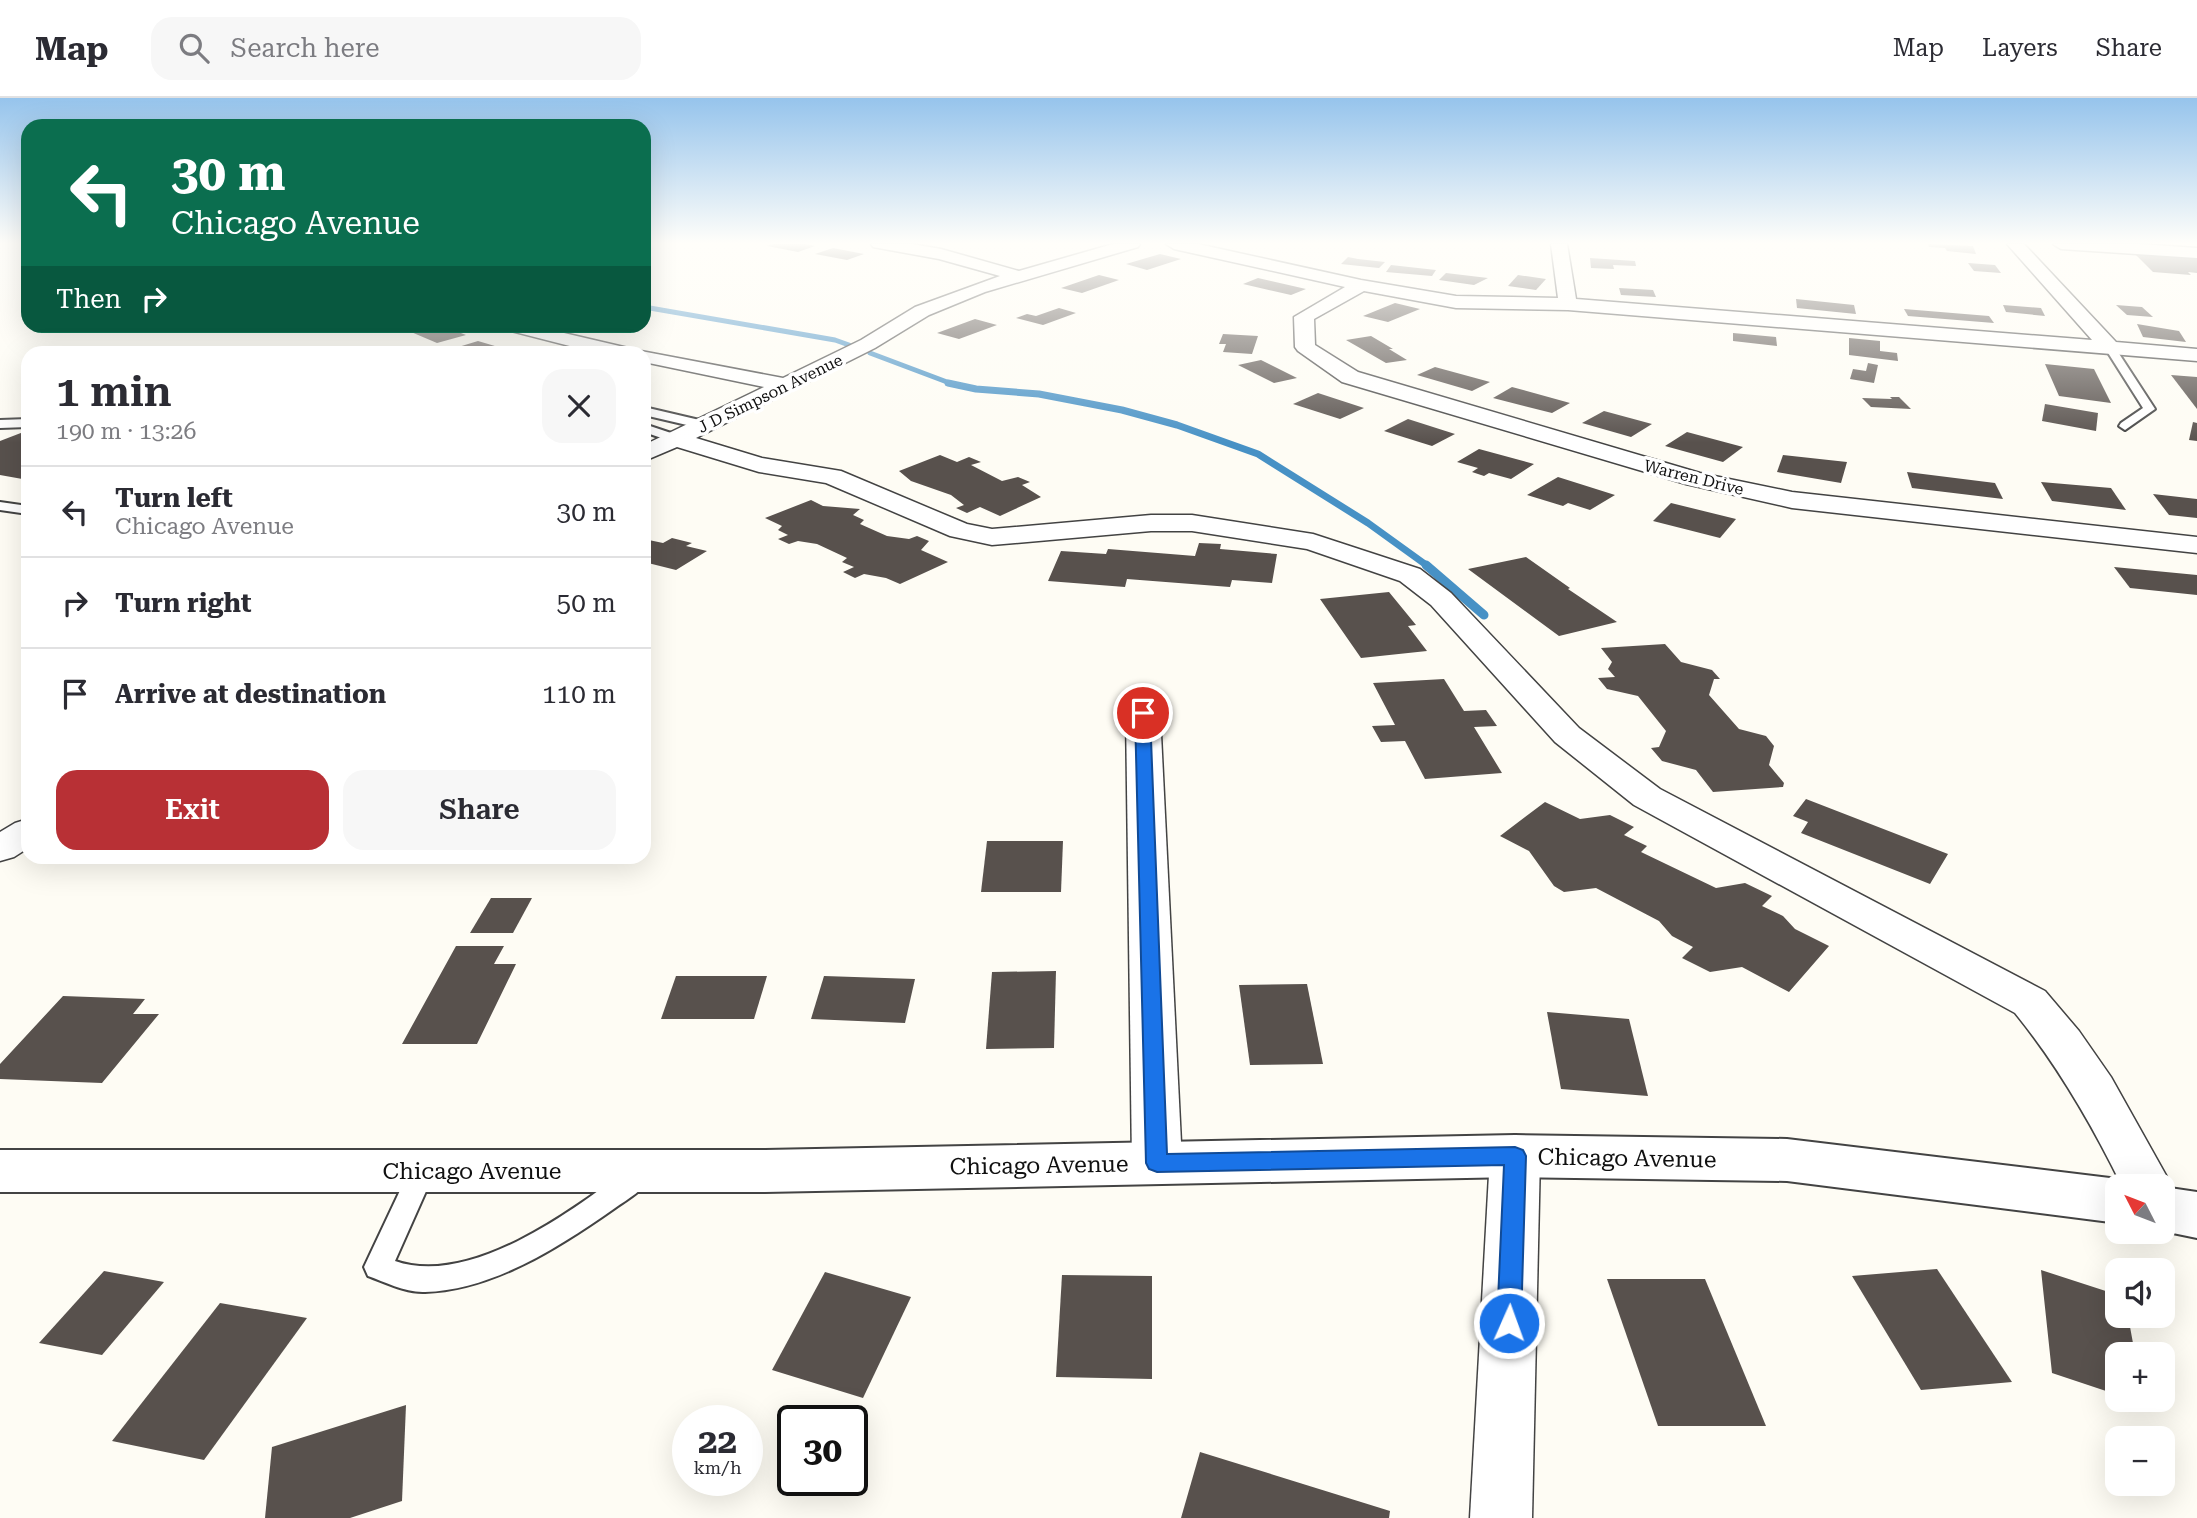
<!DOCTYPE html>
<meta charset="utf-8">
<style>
body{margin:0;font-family:"Roboto Serif",serif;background:#f7f7f7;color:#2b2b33;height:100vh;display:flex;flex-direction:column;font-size:26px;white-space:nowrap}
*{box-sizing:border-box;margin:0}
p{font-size:23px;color:#7c7c81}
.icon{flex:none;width:38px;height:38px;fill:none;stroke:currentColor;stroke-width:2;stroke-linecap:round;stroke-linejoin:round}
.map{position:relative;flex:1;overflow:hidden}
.sheet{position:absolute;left:21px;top:248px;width:630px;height:518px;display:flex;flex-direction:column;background:#fff;border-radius:21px;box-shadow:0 7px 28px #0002}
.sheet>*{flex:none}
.banner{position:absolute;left:21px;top:21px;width:630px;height:214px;border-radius:21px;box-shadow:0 7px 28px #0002;background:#0b6e4f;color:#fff;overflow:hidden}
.needle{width:46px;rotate:312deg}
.controls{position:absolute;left:2105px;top:1076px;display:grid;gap:14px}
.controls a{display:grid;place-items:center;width:70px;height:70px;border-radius:14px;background:#fff;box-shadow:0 7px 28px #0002;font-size:35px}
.speed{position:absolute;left:672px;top:1307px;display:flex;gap:14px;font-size:35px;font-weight:700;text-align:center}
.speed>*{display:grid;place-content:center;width:91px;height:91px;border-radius:50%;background:#fff;box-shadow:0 7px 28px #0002;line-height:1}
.speed small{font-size:18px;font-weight:400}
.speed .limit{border:4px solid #111;border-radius:10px;background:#fff;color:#111}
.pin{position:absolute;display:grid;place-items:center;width:60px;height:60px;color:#fff;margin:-30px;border:4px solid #fff;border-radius:50%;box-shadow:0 2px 7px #0007}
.me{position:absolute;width:77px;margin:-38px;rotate:2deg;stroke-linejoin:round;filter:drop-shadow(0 0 5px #0008)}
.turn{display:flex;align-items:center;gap:24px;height:147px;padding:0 35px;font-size:32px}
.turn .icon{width:91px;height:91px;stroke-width:2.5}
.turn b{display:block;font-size:49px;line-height:60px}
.then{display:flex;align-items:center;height:66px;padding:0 35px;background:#0003;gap:14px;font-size:26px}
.round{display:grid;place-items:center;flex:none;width:74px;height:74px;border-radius:21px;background:#f7f7f7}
.summary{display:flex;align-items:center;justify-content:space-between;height:119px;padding:0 35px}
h1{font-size:42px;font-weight:600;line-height:52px}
.button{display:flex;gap:14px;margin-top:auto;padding:14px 35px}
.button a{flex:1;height:80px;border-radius:21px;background:#b83035;color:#fff;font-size:28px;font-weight:600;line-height:80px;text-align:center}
.button a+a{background:#f7f7f7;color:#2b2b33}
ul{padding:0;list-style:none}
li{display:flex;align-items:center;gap:21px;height:91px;padding:0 35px;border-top:2px solid #e1e1e2}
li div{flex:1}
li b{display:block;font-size:26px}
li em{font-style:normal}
header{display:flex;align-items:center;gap:42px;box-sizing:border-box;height:98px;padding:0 35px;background:#fff;border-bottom:2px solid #e1e1e2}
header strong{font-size:33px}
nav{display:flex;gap:38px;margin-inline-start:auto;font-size:24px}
.search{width:490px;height:63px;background:#f7f7f7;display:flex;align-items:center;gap:18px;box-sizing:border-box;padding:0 24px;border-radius:21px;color:#7c7c81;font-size:26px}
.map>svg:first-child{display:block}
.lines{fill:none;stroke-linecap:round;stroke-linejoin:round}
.stream-far2{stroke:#4791c5;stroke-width:5}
.stream-far1{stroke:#4791c5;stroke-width:7}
.stream{stroke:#4791c5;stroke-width:9}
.building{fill:#58514d}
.service-casing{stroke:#434343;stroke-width:4}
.minor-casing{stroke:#434343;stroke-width:3}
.tertiary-casing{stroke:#434343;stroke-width:4}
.service{fill:#fff;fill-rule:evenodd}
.minor{fill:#fff;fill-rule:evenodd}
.tertiary{fill:#fff;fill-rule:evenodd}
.route{fill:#1a73e8;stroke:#114b97;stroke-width:2}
.labels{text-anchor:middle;stroke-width:7;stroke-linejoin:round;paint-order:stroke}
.far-street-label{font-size:16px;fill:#101010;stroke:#fff}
.near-street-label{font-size:23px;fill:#101010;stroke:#fff}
</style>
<header>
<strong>Map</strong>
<div class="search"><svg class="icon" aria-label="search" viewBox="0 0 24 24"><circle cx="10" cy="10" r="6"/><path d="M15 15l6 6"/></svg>Search here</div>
<nav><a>Map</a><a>Layers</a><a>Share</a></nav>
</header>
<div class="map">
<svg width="2197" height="1420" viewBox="0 0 2197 1420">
<rect width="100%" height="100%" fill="#fefcf4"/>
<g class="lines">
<g class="stream-far2">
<polyline points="644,209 835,242 849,247"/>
<polyline points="870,255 955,287"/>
</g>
<polyline class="stream-far1" points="948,285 976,291 1039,296 1122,312 1177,327 1258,356 1368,425 1429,469"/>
<polyline class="stream" points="1426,467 1484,517"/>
</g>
<g class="building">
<polygon points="773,146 805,146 815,148 798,154 767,148"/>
<polygon points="1928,146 1973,148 1976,156 1947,153 1945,150 1929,149"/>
<polygon points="833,150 864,156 847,162 815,156"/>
<polygon points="1160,156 1181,161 1147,172 1126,166"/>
<polygon points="2135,156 2197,160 2197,175 2188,174 2191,177 2153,174"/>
<polygon points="1348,159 1358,161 1385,164 1379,170 1341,166"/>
<polygon points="1590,160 1635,163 1636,168 1613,167 1614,171 1591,170"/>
<polygon points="1968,165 1995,167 2001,175 1974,173"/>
<polygon points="1391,167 1436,172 1432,178 1386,174"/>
<polygon points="1446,175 1488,180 1474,187 1439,182"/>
<polygon points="1099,177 1119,182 1082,195 1061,190"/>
<polygon points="1518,177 1546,181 1536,192 1508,188"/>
<polygon points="1258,180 1306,191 1291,197 1243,186"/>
<polygon points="1619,190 1653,192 1656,199 1621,197"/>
<polygon points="1796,201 1854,207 1856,216 1797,210"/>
<polygon points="1395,205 1420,211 1388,224 1363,218"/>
<polygon points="2003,207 2041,210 2045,218 2006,214"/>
<polygon points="2116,207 2142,209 2153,219 2127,217"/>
<polygon points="1059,210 1076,215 1043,227 1016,220 1027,216 1036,218"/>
<polygon points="1904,211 1989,218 1994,225 1908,218"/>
<polygon points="975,221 997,227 959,241 937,235"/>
<polygon points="2137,226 2179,233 2186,244 2143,239"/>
<polygon points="418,228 443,228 466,237 437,245 404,231"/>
<polygon points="1733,235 1776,239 1777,248 1733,243"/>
<polygon points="1223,236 1258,238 1252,256 1223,254 1226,246 1219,246"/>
<polygon points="1371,238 1393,251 1389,251 1407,262 1386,265 1346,242"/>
<polygon points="1849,240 1880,243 1880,253 1897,255 1898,263 1849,257"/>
<polygon points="478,243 512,253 472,256 455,250"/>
<polygon points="1261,262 1297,280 1274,285 1238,267"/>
<polygon points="1868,265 1878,267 1874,285 1850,281 1853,271 1866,273"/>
<polygon points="2045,266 2094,271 2111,305 2059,298"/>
<polygon points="1435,269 1490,284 1472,293 1417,277"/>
<polygon points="2171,277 2197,279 2197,311"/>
<polygon points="1512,289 1570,305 1552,315 1493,300"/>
<polygon points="1318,295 1364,310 1340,321 1293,306"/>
<polygon points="1890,299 1899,299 1911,311 1871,309 1862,300 1892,301"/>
<polygon points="2045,306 2098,315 2096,333 2042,323"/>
<polygon points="1604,313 1652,326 1631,339 1582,325"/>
<polygon points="1408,321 1455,336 1432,348 1384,333"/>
<polygon points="2193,324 2197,325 2197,343 2189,342"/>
<polygon points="26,333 28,333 28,382 0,377 0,343"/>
<polygon points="1687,334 1743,349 1723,364 1665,348"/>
<polygon points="1479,351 1534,366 1511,381 1489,375 1484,378 1472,374 1478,370 1457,364"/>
<polygon points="940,357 957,364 969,359 981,364 971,367 1002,383 1018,379 1030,384 1022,387 1041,399 1000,418 980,409 967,415 956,410 964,407 951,397 911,383 899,373"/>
<polygon points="1783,357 1847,364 1841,385 1777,374"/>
<polygon points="1907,374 1995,385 2003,401 1912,390"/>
<polygon points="1558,379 1615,397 1590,412 1568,405 1563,408 1527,397"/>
<polygon points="2041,384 2111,390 2126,412 2052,403"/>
<polygon points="2153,396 2197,401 2197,420 2169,417"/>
<polygon points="811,402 823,408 860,411 853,417 864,422 860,426 887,438 909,441 917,438 929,443 921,452 948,464 900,486 886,480 864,476 855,480 843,474 854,469 842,464 847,460 817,446 798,443 789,446 778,441 788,437 778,432 782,428 765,420"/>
<polygon points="1671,405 1736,421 1720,440 1653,423"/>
<polygon points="672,440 692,445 686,448 707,453 676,472 644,464 644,441 663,445"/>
<polygon points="1199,445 1221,446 1220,451 1277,456 1272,485 1232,482 1230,489 1127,481 1125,489 1048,483 1061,453 1106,456 1108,451 1195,458"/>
<polygon points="1526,459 1570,490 1568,491 1617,524 1559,538 1468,471"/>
<polygon points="2114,469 2197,477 2197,497 2130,490"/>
<polygon points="1389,494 1416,527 1408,528 1427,553 1361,560 1320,501"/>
<polygon points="1665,546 1681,564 1712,572 1720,581 1714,581 1709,597 1739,631 1766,638 1774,648 1769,667 1784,685 1783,689 1713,694 1696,672 1662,663 1651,650 1659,649 1666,633 1638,598 1607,591 1598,580 1615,579 1608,571 1612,564 1601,550"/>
<polygon points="1444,581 1464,613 1486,612 1497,628 1474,629 1502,675 1425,681 1405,643 1381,644 1372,628 1395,627 1373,585"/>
<polygon points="1806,701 1948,756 1930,786 1801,735 1808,724 1793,718"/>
<polygon points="1545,704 1580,721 1610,717 1634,729 1624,737 1647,748 1641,754 1716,790 1745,785 1772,798 1762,808 1783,818 1795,831 1829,848 1789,894 1742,869 1710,874 1682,860 1693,849 1672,838 1659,823 1596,790 1564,794 1554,788 1529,753 1500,738"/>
<polygon points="987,743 1063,743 1061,794 981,794"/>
<polygon points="491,800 532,800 513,835 470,835"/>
<polygon points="456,848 504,848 494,866 516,866 477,946 402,946"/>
<polygon points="1056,873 1054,950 986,951 992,874"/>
<polygon points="676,878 767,878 754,921 661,921"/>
<polygon points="824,878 915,881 905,925 811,921"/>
<polygon points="1307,886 1323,966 1250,967 1239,887"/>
<polygon points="63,898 145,901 133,916 159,916 102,985 0,981 0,966"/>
<polygon points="1547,914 1629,921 1648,998 1561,991"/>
<polygon points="1937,1171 2012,1284 1921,1292 1852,1178"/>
<polygon points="2041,1172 2118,1197 2118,1218 2128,1218 2135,1256 2118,1256 2118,1297 2052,1275"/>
<polygon points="104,1173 164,1184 102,1257 39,1245"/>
<polygon points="825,1174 911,1199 863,1300 772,1272"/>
<polygon points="1062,1177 1152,1178 1152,1281 1056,1279"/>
<polygon points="1607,1181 1705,1181 1766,1328 1658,1328"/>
<polygon points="220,1205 307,1220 204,1362 112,1343"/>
<polygon points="406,1307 402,1403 350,1420 265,1420 272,1349"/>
<polygon points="1200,1354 1390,1413 1389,1420 1181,1420"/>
</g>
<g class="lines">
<g class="service-casing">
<g id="service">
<polygon points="2110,247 2114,248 2155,311 2125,332 2119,328 2121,325 2143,310 2105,250"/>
<polygon points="644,309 708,324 710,327 704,331 644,317"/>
<polygon points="28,321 28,329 0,330 0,322"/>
<polygon points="644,326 680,338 682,341 676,345 644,334"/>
<polygon points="0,404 28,408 28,416 0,412"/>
<path d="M422,1062L431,1065L435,1073L395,1163C470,1189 571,1114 629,1070L638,1067L647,1070L651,1078C644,1092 628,1101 615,1110C561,1148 493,1192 425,1194C406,1195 385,1184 368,1178L364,1169L413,1065Z"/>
</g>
</g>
<g class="minor-casing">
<g id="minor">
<path d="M871,146H912L941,151L1019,173L1113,146H1140L1138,149L985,194L929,217L875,250L696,340L762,360L841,373L967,426L992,431L1151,417H1192L1313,436L1420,471L1451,495L1579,630L1660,691L2045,893L2079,933L2111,979L2172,1088L2165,1103L2163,1088H2122C2092,1027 2058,968 2015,915L1634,707L1555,644L1431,507L1400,483L1307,451L1192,433H1151L992,447L950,438L826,385L759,374L677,349L644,363V347L764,289L644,264V256H601L507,232L504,228H534L641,253L783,280L861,242L915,209L1000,178L939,161L873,149Z"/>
<polygon points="1166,146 1198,146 1361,182 1456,198 1558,200 1551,146 1567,146 1576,201 2092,242 2007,146 2024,146 2116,244 2197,251 2197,263 1568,212 1456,210 1364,193 1314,221 1315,247 1358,274 1700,375 1792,394 2197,439 2197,455 1792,410 1686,386 1342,284 1298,253 1295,249 1294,219 1345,189 1174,151"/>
<polygon points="2053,146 2140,146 2197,150 2197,160 2061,151"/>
<polygon points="1143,605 1155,608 1160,615 1182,1065 1175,1079 1157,1085 1139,1079 1132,1065 1126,615 1131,608"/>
<polygon points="28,721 28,750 14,759 0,763 0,734 15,725"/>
<polygon points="1515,1038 1532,1044 1540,1058 1532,1420 1470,1420 1490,1058 1498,1044"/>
</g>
</g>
<g class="tertiary-casing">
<g id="tertiary">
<polygon points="1515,1037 1787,1041 2118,1081 2137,1088 2118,1088 2118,1125 1787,1083 1515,1079 765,1094 0,1094 0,1052 765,1052"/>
<polygon points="2163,1089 2197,1094 2197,1140 2163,1133"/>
</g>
</g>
<use href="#service" class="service"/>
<use href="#minor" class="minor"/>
<use href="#tertiary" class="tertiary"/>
</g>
<linearGradient id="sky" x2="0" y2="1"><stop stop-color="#96c4ec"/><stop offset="0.42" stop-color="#fffefa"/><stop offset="1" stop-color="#fffefa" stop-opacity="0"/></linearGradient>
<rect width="2197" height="345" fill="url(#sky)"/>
<polygon class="route" points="1143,610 1150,615 1167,1056 1515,1049 1523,1052 1526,1058 1521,1225 1517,1233 1509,1236 1500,1233 1497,1225 1504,1067 1157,1074 1149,1071 1146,1065 1135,615"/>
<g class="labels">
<g class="far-street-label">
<text transform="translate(770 295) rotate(-26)" y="6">J D Simpson Avenue</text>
<text transform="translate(1694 379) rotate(14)" y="6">Warren Drive</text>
</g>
<g class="near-street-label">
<text transform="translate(1627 1060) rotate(1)" y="8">Chicago Avenue</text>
<text transform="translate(1039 1067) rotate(-1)" y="8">Chicago Avenue</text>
<text x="472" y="1081">Chicago Avenue</text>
</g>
</g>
</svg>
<div class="controls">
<a><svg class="needle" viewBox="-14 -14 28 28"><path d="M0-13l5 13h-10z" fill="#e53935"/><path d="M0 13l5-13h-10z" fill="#7c7c81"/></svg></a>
<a><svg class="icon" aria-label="sound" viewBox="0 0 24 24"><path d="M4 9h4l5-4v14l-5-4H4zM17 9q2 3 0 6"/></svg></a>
<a>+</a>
<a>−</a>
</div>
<div class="speed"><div>22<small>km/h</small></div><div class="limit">30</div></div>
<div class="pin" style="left:1143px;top:615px;background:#d93025"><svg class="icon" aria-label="arrive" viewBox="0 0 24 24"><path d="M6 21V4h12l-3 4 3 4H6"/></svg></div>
<svg class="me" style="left:1509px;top:1225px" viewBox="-20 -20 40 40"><circle r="17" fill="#1a73e8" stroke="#fff" stroke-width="3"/><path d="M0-11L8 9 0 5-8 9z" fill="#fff"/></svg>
<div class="banner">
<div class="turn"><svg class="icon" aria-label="left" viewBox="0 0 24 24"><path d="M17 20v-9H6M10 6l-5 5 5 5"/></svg><div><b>30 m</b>Chicago Avenue</div></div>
<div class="then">Then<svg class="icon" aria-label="right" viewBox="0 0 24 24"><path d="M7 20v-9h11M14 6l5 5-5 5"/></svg></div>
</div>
<section class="sheet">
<div class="summary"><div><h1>1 min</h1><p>190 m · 13:26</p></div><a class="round"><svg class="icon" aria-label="close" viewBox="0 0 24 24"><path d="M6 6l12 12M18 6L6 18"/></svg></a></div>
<ul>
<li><svg class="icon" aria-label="left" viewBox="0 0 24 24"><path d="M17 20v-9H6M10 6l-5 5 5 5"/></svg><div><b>Turn left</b><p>Chicago Avenue</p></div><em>30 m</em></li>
<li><svg class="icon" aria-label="right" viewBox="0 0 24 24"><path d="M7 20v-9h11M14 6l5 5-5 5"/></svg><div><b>Turn right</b></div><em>50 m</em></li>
<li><svg class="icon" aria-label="arrive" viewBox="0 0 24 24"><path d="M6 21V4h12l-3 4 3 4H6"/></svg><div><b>Arrive at destination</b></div><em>110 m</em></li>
</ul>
<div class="button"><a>Exit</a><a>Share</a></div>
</section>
</div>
